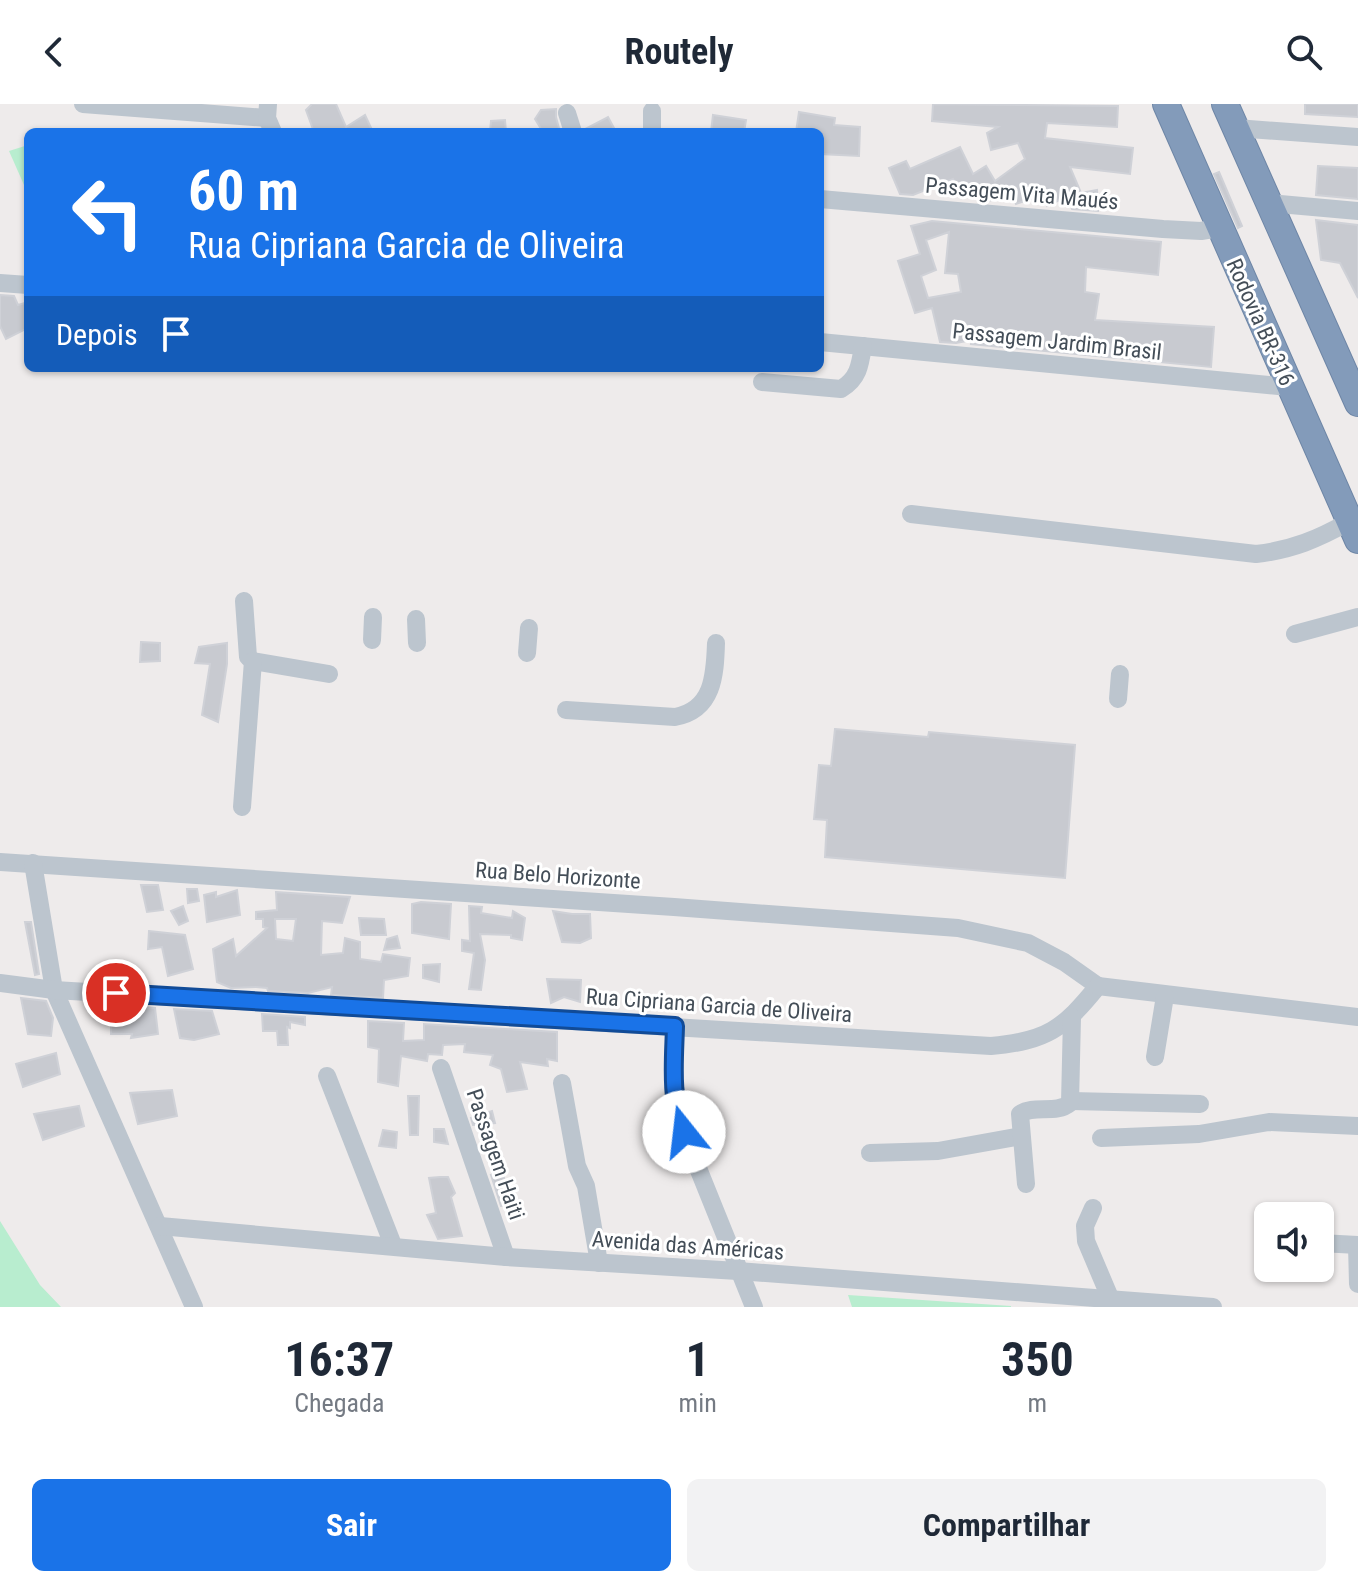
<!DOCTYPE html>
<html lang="pt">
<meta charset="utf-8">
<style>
body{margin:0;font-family:"Roboto Condensed",sans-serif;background:#f2f2f3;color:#1f2937;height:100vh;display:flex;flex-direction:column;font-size:30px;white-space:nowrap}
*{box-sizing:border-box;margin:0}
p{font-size:26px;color:#747a83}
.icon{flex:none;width:44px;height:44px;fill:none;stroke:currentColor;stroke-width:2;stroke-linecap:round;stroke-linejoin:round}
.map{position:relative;height:1203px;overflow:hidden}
.drawer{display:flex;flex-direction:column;background:#fff;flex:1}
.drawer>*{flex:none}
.guide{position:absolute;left:24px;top:24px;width:800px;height:244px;border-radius:12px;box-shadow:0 2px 6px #0004;background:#1a73e8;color:#fff;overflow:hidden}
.controls{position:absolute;left:1254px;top:1098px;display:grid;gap:16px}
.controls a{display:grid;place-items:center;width:80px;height:80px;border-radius:12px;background:#fff;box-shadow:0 2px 6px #0004;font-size:40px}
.pin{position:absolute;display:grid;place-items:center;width:68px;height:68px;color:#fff;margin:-34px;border:4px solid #fff;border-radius:50%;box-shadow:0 2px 8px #0007}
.me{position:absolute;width:88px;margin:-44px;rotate:344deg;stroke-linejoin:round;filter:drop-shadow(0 0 6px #0008)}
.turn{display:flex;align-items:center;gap:28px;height:168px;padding:0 32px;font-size:36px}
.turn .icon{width:104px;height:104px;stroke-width:2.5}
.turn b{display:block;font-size:56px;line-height:68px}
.then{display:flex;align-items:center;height:76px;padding:0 32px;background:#0003;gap:16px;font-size:30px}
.eta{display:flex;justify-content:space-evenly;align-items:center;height:136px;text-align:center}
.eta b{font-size:48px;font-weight:700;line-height:56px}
.primary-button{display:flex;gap:16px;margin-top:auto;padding:16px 32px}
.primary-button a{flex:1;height:92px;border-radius:12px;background:#1a73e8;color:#fff;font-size:32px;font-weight:700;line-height:92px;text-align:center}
.primary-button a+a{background:#f2f2f3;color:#1f2937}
header{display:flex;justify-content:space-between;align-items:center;height:104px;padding:0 32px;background:#fff;font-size:36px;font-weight:700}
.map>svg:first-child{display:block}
.green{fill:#b8edcf}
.building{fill:#c8cad0;stroke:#cfd1d7;stroke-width:2;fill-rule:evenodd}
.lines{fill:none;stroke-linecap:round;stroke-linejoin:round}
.highway-casing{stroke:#6e86a6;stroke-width:28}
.minor{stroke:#bcc5ce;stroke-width:18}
.highway{stroke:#839bba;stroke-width:26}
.route-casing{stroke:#114b97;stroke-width:20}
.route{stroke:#1a73e8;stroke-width:14}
.labels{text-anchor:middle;stroke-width:6;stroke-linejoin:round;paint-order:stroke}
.street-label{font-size:22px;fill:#444e58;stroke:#fff}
</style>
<header><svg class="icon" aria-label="back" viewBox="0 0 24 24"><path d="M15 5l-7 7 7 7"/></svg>Routely<svg class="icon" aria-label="search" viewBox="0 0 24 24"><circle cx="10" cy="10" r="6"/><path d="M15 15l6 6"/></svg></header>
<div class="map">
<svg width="1358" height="1203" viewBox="0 0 1358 1203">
<rect width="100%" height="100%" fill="#eeebeb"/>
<g class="green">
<polygon points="28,41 28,90 9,47"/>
<polygon points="0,1117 40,1181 61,1203 0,1203"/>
<polygon points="848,1191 1011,1202 1011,1203 852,1203"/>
</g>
<g class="building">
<polygon points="312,0 336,0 346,23 365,11 373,28 314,28 306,6"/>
<polygon points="933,0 1118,2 1117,23 1047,19 1045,34 1133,44 1130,70 1070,63 1081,89 1097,86 1098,107 1072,105 1068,92 1047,102 1042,91 1016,100 1010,85 989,97 982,84 962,94 953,75 913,91 900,90 889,64 906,57 910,65 960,43 973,70 986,62 995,77 1025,55 1018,39 991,46 987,29 998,23 932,17"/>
<polygon points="1305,0 1358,0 1358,13 1305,10"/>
<polygon points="556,5 556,13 560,28 543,28 535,15 541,6"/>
<polygon points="799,8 835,14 834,21 860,23 859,52 820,50 820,28 796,28"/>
<polygon points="713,11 746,16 744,28 711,28"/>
<polygon points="608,13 614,24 605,28 585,28 585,25"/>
<polygon points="505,16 506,28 490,28 491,17"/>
<polygon points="1318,62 1358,64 1358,95 1316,91"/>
<polygon points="1219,68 1242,122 1238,124 1214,70"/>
<polygon points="1316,116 1358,121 1358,194 1340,159 1321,156"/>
<path d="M932,117L1161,138L1158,171L1086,163L1085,188L1099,190L1095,216L1214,223L1211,263L971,240L972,236L956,239L940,238L932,204L915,209L898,157L920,150L911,122ZM949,128L945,169L958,170L961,188L928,194L921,172L936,166L926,136Z"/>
<polygon points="0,191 14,192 18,201 28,198 28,224 6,235 0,222"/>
<polygon points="141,538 160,539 160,557 140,558"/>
<polygon points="227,539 227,560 218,618 202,611 210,560 195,559 199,543"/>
<polygon points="835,625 928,633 929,628 1075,641 1065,774 825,753 827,716 814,715 819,661 831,662"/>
<polygon points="141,781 158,781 163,806 147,808"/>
<polygon points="187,785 197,785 199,797 188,799"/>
<polygon points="237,786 240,811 207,818 204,791 216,788 216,793"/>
<path d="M276,788L350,793L342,819L322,817L321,851L343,849L345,834L360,838V855L381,858L383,850L410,854L408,872L384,876L383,894L331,891L332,883L308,889L268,887L267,884L256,883L231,884L217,878L213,845L233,835L236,852L267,824L263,823V815H256V808L277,806ZM275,815H296L293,837L276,835Z"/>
<polygon points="421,798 451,800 449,835 412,829 412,800"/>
<polygon points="183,802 188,817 179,821 171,807"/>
<polygon points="469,802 482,803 481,809 512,814 513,807 525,814 522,836 511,834 511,831 480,830 485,856 481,886 469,885 474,849 462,847 462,836 470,837"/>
<polygon points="553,807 572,810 590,810 591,834 580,839 562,838"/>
<polygon points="359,814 384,815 386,831 361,831"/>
<polygon points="25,818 31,818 39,870 35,871"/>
<polygon points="149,827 185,831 193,865 168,872 162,843 148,845"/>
<polygon points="397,832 400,844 384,846 387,835"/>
<polygon points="440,860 439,878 423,874 423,861"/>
<polygon points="547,875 581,876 580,898 564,893 551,899"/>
<polygon points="21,894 46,897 53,914 51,932 28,930"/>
<polygon points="111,902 155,904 158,930 131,934 132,930 111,930"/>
<polygon points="174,905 212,907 219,930 194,936 180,934"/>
<polygon points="262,910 305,913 305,921 290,918 290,924 287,923 288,941 278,941 277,927 263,927"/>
<polygon points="368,917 404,919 403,937 424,936 424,920 557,928 557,957 547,955 548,962 520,958 527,985 507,988 501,965 490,961 493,951 464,948 465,940 443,941 442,951 428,950 427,957 401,952 398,982 378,978 379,945 368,943"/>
<polygon points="56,949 60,970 23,983 16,960"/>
<polygon points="172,986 177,1012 138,1020 130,989"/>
<polygon points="408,992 419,992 418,1031 410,1031"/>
<polygon points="79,1002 84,1022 43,1036 34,1010"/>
<polygon points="492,1007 495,1019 473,1021 471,1014"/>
<polygon points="434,1025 444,1025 448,1040 434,1038"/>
<polygon points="383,1026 397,1028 396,1044 379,1042"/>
<polygon points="499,1046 509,1101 501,1102 491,1071 493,1071 487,1047"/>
<polygon points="440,1073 448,1073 455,1089 451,1093 462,1132 438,1135 427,1111 436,1109 429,1074"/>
</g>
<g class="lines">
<g class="highway-casing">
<g id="highway">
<polyline points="1166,0 1358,436"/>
<polyline points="1225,0 1358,299"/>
</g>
</g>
<g class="minor">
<polyline points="83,0 267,14"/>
<polyline points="268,0 267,14 273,28"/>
<polyline points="567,9 573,28"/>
<polyline points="1236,24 1358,33"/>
<polyline points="652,28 652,7"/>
<polyline points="820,95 1163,125 1201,127 1219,124"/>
<polyline points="1269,99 1358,107"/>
<polyline points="0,179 28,181"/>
<polyline points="820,238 1289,283"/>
<path d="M762,278L841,285C858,275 860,262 863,242"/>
<path d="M911,410L1256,450C1292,446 1318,435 1350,417"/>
<polyline points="244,497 248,553 253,557 329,570"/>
<polyline points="416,515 417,539"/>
<polyline points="1295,530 1358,513"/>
<polyline points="372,536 373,513"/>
<polyline points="527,549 529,524"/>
<polyline points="1118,595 1120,570"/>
<path d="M566,606L675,613C713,606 715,572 716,539"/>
<polyline points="242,703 253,557"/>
<polyline points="0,758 674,803 958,824 1028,839 1064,858 1098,882"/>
<polyline points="33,759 54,886 194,1203"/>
<path d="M0,879L54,886L991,942C1047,937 1063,925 1098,882"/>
<polyline points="1098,882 1358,913"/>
<polyline points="675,922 673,992 675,1007 754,1203"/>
<polyline points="1155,953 1165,892"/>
<polyline points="441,964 506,1153"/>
<polyline points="327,972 393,1141"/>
<polyline points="562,979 577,1062 586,1082 599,1159"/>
<polyline points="1071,997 1200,1000"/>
<polyline points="1101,1034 1199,1030 1269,1018 1358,1022"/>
<polyline points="870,1049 938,1047 1021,1032"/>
<path d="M1026,1080L1020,1010C1034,1000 1056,1011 1070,999L1072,913"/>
<polyline points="1093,1104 1085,1122 1086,1137 1111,1196"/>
<polyline points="160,1122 506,1153 738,1167 1213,1203"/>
<polyline points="1320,1139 1358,1141"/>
<polyline points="1357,1141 1358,1180"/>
</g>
<use href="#highway" class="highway"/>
</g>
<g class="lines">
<g class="route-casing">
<path id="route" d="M116,889L675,922C674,959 670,993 684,1028"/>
</g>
<use href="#route" class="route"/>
</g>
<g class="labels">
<g class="street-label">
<text transform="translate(1022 89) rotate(5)" y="8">Passagem Vita Maués</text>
<text transform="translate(1261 218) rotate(66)" y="8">Rodovia BR-316</text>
<text transform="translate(1057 237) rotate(6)" y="8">Passagem Jardim Brasil</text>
<text transform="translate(558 771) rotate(4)" y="8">Rua Belo Horizonte</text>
<text transform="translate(719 901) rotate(4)" y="8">Rua Cipriana Garcia de Oliveira</text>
<text transform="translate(496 1050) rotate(71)" y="8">Passagem Haiti</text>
<text transform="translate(688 1141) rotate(4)" y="8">Avenida das Américas</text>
</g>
</g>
</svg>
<div class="controls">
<a><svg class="icon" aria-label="sound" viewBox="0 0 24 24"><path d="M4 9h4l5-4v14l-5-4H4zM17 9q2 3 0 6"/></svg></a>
</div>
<div class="pin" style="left:116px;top:889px;background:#d93025"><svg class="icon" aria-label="arrive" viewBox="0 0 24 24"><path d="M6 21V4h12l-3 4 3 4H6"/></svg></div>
<svg class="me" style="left:684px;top:1028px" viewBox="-20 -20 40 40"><circle r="19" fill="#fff"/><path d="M0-13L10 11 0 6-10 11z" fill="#1a73e8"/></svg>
<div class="guide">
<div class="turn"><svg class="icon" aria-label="left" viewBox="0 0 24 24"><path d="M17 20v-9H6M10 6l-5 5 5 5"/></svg><div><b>60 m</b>Rua Cipriana Garcia de Oliveira</div></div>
<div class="then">Depois<svg class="icon" aria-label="arrive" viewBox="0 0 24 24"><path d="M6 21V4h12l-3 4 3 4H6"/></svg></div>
</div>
</div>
<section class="drawer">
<div class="eta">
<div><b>16:37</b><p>Chegada</p></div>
<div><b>1</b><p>min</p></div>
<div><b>350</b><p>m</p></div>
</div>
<div class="primary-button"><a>Sair</a><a>Compartilhar</a></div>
</section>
